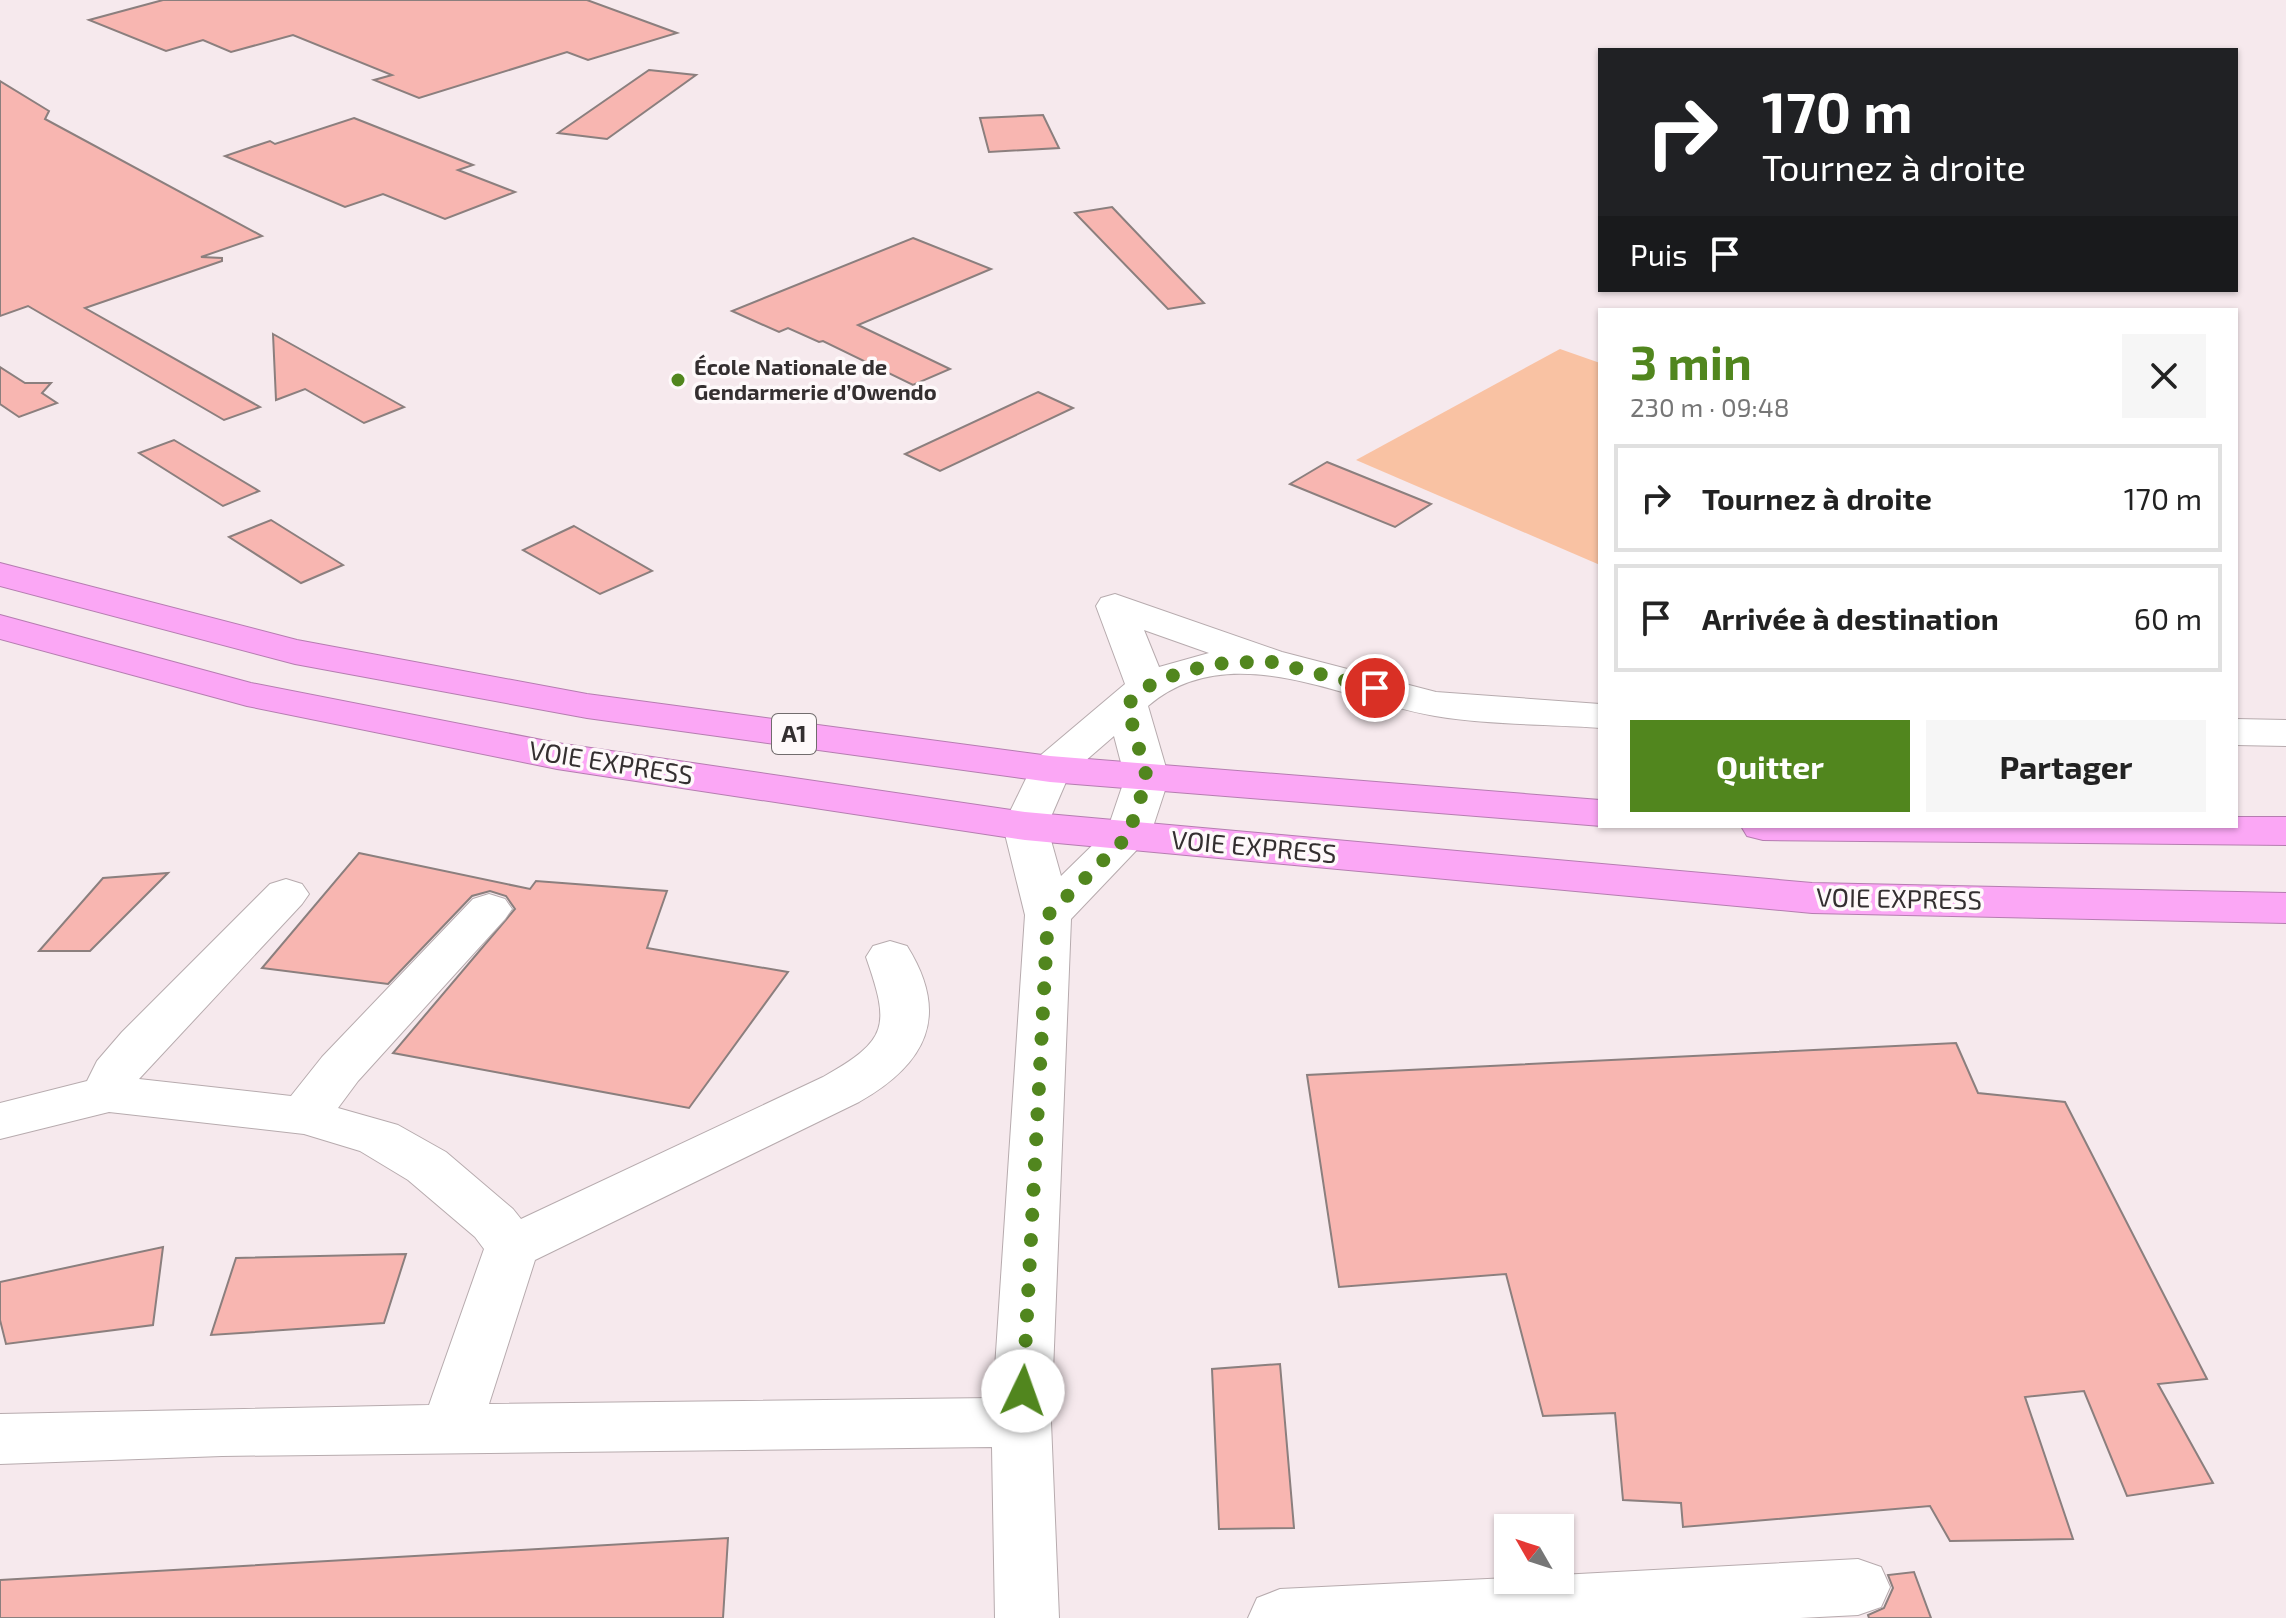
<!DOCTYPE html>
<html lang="fr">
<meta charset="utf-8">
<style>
body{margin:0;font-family:"Exo 2",sans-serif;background:#f6f6f6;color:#222;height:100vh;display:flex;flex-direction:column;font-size:30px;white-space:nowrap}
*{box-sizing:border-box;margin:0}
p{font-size:26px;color:#767676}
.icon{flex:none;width:44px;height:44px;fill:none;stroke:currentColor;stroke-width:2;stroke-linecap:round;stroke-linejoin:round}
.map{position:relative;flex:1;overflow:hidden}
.drawer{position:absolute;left:1598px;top:308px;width:640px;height:520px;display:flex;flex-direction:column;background:#fff;border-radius:0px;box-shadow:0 2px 6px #0004}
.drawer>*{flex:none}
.banner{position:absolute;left:1598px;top:48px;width:640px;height:244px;border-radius:0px;box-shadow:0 2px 6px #0004;background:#202124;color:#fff;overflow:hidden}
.needle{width:52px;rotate:309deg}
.buttons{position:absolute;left:1494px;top:1514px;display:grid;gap:16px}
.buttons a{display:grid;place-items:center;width:80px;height:80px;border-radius:0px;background:#fff;box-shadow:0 2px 6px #0004;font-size:40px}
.pin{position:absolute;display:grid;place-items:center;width:68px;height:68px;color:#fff;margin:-34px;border:4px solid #fff;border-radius:50%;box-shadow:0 2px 8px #0007}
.me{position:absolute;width:88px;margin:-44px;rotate:3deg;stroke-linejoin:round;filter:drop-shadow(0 0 6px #0008)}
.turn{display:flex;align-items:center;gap:28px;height:168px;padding:0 32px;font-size:36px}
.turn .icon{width:104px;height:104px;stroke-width:2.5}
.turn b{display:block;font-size:56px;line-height:68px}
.then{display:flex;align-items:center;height:76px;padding:0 32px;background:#0003;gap:16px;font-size:30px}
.round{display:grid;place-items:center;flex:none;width:84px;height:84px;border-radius:0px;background:#f6f6f6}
.head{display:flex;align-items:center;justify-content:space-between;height:136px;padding:0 32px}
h1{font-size:48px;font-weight:700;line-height:60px;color:#51861e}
.button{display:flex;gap:16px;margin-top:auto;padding:16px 32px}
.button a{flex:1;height:92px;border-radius:0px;background:#51861e;color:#fff;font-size:32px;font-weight:700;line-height:92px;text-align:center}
.button a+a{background:#f6f6f6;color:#222}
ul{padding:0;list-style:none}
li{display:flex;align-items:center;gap:24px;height:108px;margin:0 16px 12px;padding:0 16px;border:4px solid #e0e0e0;border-radius:0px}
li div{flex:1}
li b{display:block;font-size:30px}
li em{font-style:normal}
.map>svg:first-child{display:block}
.green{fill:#f9c2a3}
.building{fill:#f8b6b1;stroke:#8b7f7e;stroke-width:2}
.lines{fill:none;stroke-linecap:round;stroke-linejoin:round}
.minor-casing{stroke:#b7abae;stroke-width:2}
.highway-casing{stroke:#b57db0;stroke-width:2}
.minor{fill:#fff;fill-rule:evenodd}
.highway{fill:#fba7f5;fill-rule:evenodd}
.route{stroke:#51861e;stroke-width:14;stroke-dasharray:0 25.2}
.poi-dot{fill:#51861e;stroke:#fef9fa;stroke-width:3}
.labels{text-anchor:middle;stroke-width:7;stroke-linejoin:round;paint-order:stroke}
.far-poi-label{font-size:22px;font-weight:bold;fill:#342f30;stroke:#fef9fa;text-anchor:start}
.shield{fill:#fef9fa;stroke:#716c6d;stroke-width:2}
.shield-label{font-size:24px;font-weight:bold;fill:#342f30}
.street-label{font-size:26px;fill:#342f30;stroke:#fef9fa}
</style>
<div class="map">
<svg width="2286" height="1618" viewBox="0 0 2286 1618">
<rect width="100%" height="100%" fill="#f6e9ed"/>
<polygon class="green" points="1560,349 1600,363 1600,565 1356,460"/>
<g class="building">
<polygon points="163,0 587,0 677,33 588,60 567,52 419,98 374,80 392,75 293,35 231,52 203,40 166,51 89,20"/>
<polygon points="649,70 696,75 607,139 558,133"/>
<polygon points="0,81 49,111 45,119 262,236 201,257 222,258 222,261 85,308 260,407 224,420 28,306 0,316"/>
<polygon points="1043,115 1059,148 989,152 980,118"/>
<polygon points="354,118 473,165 458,170 515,192 445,219 383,194 345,207 225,156 270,141 275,144"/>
<polygon points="1112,207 1172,270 1204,303 1168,309 1075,213"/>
<polygon points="913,238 991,269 858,325 950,369 913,385 823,341 819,342 788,328 779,332 732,311"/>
<polygon points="273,334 404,407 364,423 305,389 276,400"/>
<polygon points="0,367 25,383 51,383 42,393 57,403 19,417 0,404"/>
<polygon points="1038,392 1073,408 940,471 905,454"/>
<polygon points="174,440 259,491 223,506 139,453"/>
<polygon points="1327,462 1431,504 1395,527 1290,484"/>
<polygon points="271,520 343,565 301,583 229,537"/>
<polygon points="574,526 652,571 600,594 523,550"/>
<polygon points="359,853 530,889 536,881 667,891 647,948 788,972 689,1108 393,1053 515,909 506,896 490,891 472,896 388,984 262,968"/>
<polygon points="168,873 90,951 39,951 103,878"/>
<polygon points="1956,1043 1978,1093 2065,1102 2207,1379 2158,1384 2213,1483 2127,1496 2084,1391 2025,1397 2073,1539 1950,1541 1930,1506 1683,1527 1681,1503 1623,1500 1615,1413 1543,1416 1506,1274 1339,1287 1307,1075"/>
<polygon points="163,1247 153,1325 6,1344 0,1320 0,1282"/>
<polygon points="406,1254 384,1323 211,1335 236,1258"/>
<polygon points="1280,1364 1294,1528 1219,1529 1212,1369"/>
<polygon points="728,1538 723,1618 0,1618 0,1580"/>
<polygon points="1914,1572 1931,1618 1869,1618 1868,1615 1884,1608 1893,1588 1888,1575"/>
</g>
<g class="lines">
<g class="minor-casing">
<g id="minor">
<path d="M1115,594L1282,652L1436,692L1600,704V728C1546,724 1489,725 1435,716C1345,701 1230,635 1148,706L1169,778L1150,836L1071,919L1051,1422L1059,1618H995L992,1447L222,1456L0,1464V1414L429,1405L484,1249L475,1237L408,1180L360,1151L304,1134L109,1112L0,1139V1103L87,1081L97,1061L122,1032L270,884L286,879L302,884L309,894L302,904L139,1079L291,1096L322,1057L473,899L489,894L505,899L512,909L505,919L358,1081L338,1108L398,1125L446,1152L513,1209L521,1219L823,1077C889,1040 890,1026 866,957L873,946L890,941L907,946C951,1016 926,1064 859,1102L535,1260L489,1404L993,1398L1025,915L1003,826L1035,760L1125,684L1096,606L1101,598ZM1144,630L1209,653L1159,667ZM1114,736L1125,778L1107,831L1061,876L1047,826L1069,775Z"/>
<polygon points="2236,719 2286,720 2286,746 2236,745"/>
<polygon points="1858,1559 1881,1567 1890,1587 1881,1607 1858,1615 1800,1618 1248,1618 1257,1598 1280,1589 1508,1578 1508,1580 1560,1580 1560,1575"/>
</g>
</g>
<g class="highway-casing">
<g id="highway">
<polygon points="0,563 297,640 587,694 1050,756 1600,800 1601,826 1050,782 587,718 295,664 0,586"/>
<polygon points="0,615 251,683 557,743 1025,812 1812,883 2286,893 2286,923 1812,913 1025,840 557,769 247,706 0,639"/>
<polygon points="2236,817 2286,817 2286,845 1763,840 1747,836 1741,826 2236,826"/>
</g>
</g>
<use href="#minor" class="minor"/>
<use href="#highway" class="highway"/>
</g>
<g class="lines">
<polyline class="route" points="1023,1391 1048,915 1128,836 1147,778 1127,705 1146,687 1179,673 1214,664 1268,661 1375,688"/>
</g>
<circle class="poi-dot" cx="678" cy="380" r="8"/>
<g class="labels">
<g class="far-poi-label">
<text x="694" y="375">École Nationale de<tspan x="694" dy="25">Gendarmerie d’Owendo</tspan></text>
</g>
<rect class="shield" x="772" y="714" width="44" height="40" rx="6"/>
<g class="shield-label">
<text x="794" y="742">A1</text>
</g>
<g class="street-label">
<text transform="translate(611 763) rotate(9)" y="9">VOIE EXPRESS</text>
<text transform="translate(1254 847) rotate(5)" y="9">VOIE EXPRESS</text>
<text transform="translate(1899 899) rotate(1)" y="9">VOIE EXPRESS</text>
</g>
</g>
</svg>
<div class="buttons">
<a><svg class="needle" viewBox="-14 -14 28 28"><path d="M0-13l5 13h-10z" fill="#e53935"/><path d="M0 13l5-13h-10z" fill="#767676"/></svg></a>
</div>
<div class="pin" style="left:1375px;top:688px;background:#d93025"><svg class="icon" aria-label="arrive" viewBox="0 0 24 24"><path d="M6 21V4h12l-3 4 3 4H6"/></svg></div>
<svg class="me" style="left:1023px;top:1391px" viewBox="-20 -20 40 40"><circle r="19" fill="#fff"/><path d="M0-13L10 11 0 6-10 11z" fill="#51861e"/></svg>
<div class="banner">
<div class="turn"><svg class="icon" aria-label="right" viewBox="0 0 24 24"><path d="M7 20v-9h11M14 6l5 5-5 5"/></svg><div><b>170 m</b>Tournez à droite</div></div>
<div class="then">Puis<svg class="icon" aria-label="arrive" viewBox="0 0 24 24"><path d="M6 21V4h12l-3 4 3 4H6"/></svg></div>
</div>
<section class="drawer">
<div class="head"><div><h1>3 min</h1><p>230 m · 09:48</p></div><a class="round"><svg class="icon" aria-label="close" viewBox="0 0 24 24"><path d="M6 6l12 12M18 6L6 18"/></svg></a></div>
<ul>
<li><svg class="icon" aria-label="right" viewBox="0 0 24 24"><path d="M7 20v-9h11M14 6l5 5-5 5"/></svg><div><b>Tournez à droite</b></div><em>170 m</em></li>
<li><svg class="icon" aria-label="arrive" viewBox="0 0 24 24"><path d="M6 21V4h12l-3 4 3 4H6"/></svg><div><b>Arrivée à destination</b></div><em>60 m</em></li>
</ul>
<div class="button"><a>Quitter</a><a>Partager</a></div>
</section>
</div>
